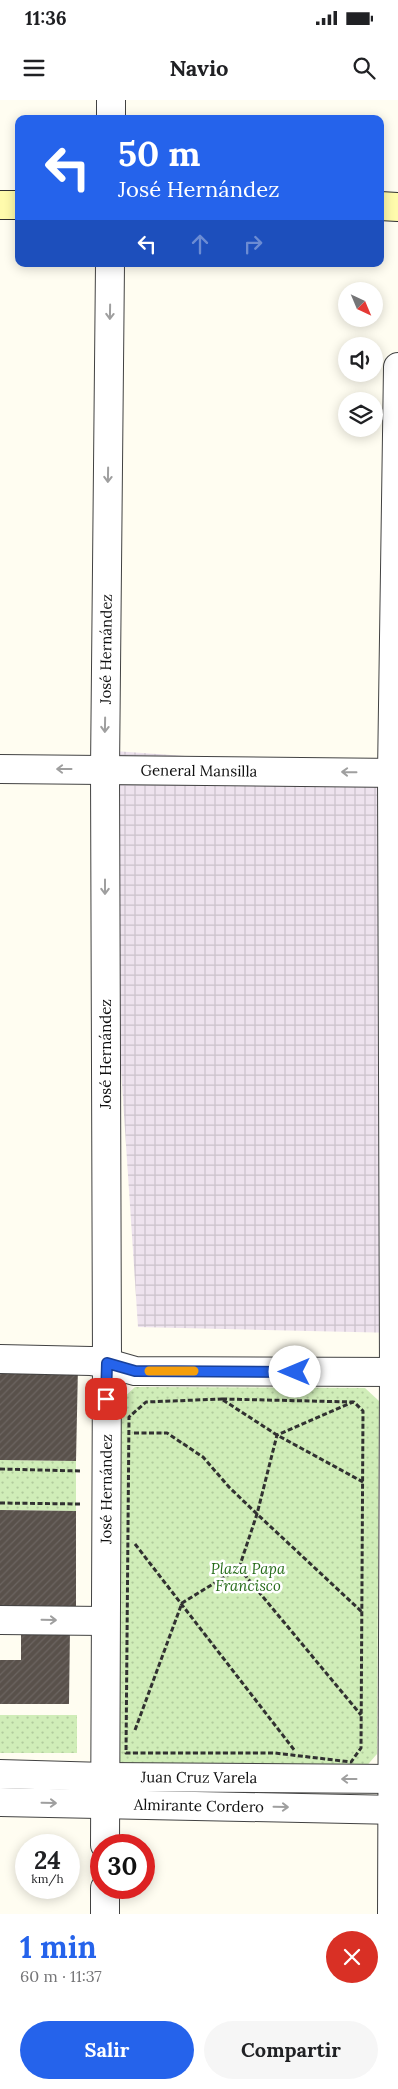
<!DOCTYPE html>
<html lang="es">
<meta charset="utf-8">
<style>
body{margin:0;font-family:Lora,serif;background:#f6f6f6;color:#202124;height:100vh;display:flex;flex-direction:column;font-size:19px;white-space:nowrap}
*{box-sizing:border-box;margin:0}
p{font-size:16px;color:#757577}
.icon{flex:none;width:28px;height:28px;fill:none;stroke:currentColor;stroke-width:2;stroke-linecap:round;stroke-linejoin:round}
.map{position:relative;height:1814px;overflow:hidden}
.sheet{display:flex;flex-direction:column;background:#fff;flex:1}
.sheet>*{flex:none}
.banner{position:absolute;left:15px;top:15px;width:369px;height:152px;border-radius:10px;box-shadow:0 2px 12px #0003;background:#2563eb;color:#fff;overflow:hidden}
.needle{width:32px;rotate:136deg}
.buttons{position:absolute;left:338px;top:182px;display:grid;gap:10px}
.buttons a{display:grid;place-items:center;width:45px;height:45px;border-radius:50%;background:#fff;box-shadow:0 2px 12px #0003;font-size:25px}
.speed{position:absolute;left:15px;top:1734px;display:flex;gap:10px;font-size:25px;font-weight:700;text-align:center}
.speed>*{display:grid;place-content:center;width:65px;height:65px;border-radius:50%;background:#fff;box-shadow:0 2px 12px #0003;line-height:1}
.speed small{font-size:12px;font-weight:400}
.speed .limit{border:8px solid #d22;background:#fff;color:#111}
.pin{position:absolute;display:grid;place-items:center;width:42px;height:42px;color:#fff;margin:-21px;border-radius:10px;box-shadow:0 2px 8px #0006}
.me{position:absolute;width:55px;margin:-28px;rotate:270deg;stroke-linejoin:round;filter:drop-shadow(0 0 4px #0008)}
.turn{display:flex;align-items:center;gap:18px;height:105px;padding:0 20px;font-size:22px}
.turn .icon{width:65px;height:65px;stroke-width:2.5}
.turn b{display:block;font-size:35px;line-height:42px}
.lanes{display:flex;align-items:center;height:48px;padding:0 20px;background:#0003;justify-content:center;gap:25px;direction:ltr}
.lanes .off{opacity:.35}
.round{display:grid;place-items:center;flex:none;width:52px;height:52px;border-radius:26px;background:#f6f6f6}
.summary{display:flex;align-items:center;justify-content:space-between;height:85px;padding:0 20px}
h1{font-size:30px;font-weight:700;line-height:38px;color:#2563eb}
.primary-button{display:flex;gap:10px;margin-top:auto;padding:10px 20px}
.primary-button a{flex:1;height:58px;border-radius:30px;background:#2563eb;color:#fff;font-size:20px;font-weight:700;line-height:58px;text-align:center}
.primary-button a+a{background:#f6f6f6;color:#202124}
.status{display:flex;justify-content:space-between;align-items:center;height:35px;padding:0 25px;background:#fff;direction:ltr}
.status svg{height:14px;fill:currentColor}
header{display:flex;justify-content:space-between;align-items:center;height:65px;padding:0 20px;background:#fff;font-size:22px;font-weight:700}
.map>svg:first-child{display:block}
.industrial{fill:url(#industrial-grid)}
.park{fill:url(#park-dots)}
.building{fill:url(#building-hatch)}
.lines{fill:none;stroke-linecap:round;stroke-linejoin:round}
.street-casing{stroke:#424242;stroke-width:30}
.secondary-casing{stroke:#313131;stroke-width:30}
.path{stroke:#313131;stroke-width:3;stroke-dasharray:5 2.5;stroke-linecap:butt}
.street{stroke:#fff;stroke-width:28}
.secondary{stroke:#fffbac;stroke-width:28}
.oneway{stroke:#9f9f9f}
.route-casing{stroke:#184099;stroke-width:12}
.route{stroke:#2563eb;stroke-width:9}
.slow{stroke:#f59e0b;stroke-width:9}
.labels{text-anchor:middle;stroke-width:5;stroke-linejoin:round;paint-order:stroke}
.street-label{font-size:15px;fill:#0f0f0f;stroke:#fff}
.park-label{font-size:15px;font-style:italic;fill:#266c1a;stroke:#fff}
</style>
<div class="status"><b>11:36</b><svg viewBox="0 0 49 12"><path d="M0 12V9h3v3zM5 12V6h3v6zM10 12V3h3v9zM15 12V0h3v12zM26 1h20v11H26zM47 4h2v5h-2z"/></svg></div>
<header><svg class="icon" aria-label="menu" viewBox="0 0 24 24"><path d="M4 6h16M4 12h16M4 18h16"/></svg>Navio<svg class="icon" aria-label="search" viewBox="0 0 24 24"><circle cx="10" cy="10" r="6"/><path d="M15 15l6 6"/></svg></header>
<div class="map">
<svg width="398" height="1814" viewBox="0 0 398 1814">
<defs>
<pattern id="industrial-grid" width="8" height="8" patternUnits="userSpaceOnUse" patternTransform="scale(1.25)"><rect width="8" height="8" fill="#eee3ee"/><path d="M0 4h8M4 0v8" fill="none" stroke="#cbc2cb"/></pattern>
<pattern id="park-dots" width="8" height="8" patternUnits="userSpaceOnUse" patternTransform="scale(1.25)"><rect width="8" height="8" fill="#d0edb8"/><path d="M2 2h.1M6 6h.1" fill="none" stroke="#b1ca9d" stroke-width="1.8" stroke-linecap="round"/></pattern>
<pattern id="building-hatch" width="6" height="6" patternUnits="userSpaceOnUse" patternTransform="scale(1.25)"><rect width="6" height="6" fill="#59514b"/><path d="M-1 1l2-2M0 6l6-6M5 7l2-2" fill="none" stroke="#6c6561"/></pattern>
</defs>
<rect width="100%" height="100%" fill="#fffdf1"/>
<polygon class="industrial" points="100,650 398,671 398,1233 138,1227"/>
<g class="park">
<polygon points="135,1287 365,1288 379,1301 377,1654 363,1670 116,1667 120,1301"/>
<polygon points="0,1360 76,1361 76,1411 0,1410"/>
<rect x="0" y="1615" width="77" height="38"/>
</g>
<g class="building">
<polygon points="0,1265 78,1266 76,1361 0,1360"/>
<polygon points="0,1410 76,1411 76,1507 0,1506"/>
<polygon points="21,1528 70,1528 69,1604 0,1604 0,1560 21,1560"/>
</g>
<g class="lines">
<g class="street-casing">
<g id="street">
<polyline points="111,19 111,0"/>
<path id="s1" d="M0,669L398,673"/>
<polyline points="0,1259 91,1261 107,1263 135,1271 398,1272"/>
<polyline points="0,1520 105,1521"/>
<path id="s2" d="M0,1674L105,1677L398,1679"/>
<path id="s3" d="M0,1702L398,1710"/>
<path id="s4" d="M105,1745L107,1263L105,670L110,164"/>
<polyline points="105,1814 105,1788"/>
<polyline points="392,1814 394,1272 392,673 398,267"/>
</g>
</g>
<g class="secondary-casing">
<g id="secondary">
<polyline points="0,105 19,105"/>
<polyline points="380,106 398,107"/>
</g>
</g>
<g class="path">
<polygon points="222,1299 354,1302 363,1311 361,1648 351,1662 275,1653 126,1653 129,1317 146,1302"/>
<polyline points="223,1300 277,1335 363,1382"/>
<polyline points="134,1333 167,1333 203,1357 229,1387 257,1414 362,1512"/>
<polyline points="0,1369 80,1371"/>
<polyline points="0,1403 80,1404"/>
<polyline points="135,1444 295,1651"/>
<polyline points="239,1468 361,1615"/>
<polyline points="135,1630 182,1503 239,1468 257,1414 277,1335 353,1302"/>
</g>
<use href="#street" class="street"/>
<use href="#secondary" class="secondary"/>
</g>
<defs><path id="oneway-shaft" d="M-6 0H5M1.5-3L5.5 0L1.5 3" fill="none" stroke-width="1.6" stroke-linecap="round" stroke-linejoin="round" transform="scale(1.25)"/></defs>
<g class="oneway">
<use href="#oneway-shaft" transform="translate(110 212) rotate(91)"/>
<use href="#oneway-shaft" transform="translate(108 375) rotate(91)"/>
<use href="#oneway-shaft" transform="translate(105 625) rotate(91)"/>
<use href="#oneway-shaft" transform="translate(64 669) rotate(-180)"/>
<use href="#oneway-shaft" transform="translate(349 672) rotate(-179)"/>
<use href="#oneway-shaft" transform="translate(105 787) rotate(90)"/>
<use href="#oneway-shaft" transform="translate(49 1520) rotate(1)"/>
<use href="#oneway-shaft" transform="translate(349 1679) rotate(-180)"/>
<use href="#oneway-shaft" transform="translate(49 1703) rotate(1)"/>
<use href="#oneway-shaft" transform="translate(281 1707) rotate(1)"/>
</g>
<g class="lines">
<g class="route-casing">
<polyline id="route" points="106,1299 107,1263 135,1271 295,1272"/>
</g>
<use href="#route" class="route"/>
<polyline class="slow" points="149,1271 194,1271"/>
</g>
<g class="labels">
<g class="street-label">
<text dy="5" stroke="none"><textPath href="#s4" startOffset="1196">José Hernández</textPath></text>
<text dy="5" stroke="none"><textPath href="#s1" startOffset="199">General Mansilla</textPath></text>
<text transform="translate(106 954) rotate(-90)" y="5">José Hernández</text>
<text dy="5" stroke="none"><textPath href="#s4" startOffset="356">José Hernández</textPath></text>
<text dy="5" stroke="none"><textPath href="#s2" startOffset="199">Juan Cruz Varela</textPath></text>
<text dy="5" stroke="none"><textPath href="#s3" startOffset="199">Almirante Cordero</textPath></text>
</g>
<g class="park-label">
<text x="248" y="1474">Plaza Papa<tspan x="248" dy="17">Francisco</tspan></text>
</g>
</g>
</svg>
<div class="buttons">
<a><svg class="needle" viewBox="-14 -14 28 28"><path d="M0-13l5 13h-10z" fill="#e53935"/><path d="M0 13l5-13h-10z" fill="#757577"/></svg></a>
<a><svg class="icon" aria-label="sound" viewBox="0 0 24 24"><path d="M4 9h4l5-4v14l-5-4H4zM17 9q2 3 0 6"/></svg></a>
<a><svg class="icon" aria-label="layers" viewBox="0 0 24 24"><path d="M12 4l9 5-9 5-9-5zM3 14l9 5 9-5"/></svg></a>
</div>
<div class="speed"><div>24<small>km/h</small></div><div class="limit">30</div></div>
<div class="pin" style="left:106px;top:1299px;background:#d93025"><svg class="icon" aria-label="arrive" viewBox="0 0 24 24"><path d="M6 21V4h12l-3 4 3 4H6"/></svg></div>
<svg class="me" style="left:295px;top:1272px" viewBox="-20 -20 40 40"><circle r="19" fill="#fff"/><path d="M0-13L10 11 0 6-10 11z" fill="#2563eb"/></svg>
<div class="banner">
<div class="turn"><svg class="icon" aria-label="left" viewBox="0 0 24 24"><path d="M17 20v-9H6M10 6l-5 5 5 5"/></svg><div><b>50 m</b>José Hernández</div></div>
<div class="lanes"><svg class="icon" aria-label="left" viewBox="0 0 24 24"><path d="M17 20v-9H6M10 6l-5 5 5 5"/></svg><svg class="icon off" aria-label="ahead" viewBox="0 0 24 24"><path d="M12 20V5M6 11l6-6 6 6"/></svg><svg class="icon off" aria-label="right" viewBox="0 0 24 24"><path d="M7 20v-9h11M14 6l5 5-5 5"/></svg></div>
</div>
</div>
<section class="sheet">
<div class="summary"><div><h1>1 min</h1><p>60 m · 11:37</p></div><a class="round" style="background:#d93025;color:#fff"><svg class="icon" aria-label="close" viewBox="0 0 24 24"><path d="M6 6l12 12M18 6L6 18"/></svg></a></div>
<div class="primary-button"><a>Salir</a><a>Compartir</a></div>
</section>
